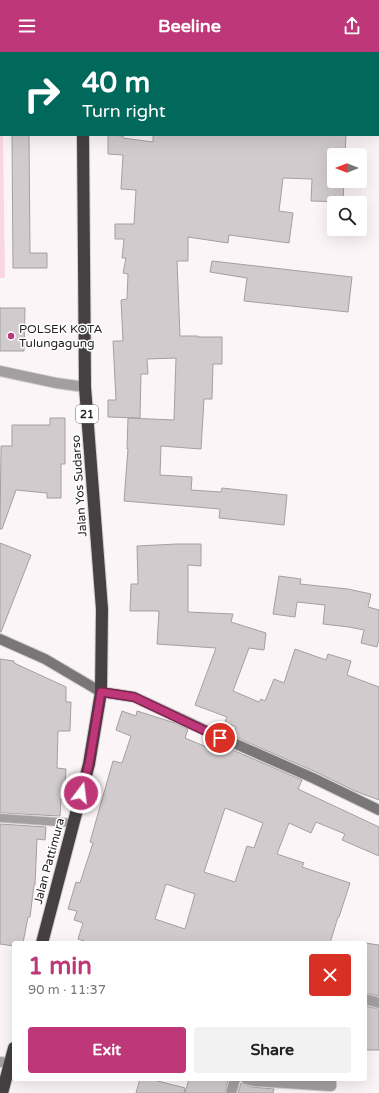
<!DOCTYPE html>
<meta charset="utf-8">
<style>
body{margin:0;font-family:"Varela Round",sans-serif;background:#f2f2f2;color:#222;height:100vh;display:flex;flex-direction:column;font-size:15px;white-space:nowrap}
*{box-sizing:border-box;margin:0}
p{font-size:13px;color:#767676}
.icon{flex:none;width:22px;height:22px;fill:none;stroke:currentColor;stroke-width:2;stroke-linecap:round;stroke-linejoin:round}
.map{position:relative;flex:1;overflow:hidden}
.drawer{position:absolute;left:12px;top:889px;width:355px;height:140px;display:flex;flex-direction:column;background:#fff;border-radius:4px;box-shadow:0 4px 16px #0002}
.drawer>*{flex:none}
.hud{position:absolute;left:0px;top:0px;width:379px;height:84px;box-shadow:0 4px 16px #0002;background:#00695c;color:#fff;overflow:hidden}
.needle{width:26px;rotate:270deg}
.fabs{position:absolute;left:327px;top:96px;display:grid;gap:8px}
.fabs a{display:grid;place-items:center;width:40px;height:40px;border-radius:4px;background:#fff;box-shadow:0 4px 16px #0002;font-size:20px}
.pin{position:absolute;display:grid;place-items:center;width:34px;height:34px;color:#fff;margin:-17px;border:2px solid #fff;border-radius:50%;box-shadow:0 1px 4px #0007}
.me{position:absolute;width:44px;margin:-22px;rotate:15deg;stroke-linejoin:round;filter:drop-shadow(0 0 3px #0008)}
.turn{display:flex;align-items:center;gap:14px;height:84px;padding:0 16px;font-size:18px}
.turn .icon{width:52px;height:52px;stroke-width:2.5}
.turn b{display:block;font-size:28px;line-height:34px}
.round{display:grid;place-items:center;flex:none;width:42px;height:42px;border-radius:4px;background:#f2f2f2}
.overview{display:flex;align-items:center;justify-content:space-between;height:68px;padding:0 16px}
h1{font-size:24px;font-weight:700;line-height:30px;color:#be3778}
.action{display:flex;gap:8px;margin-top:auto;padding:8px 16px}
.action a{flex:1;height:46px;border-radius:4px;background:#be3778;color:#fff;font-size:16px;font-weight:700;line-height:46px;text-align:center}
.action a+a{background:#f2f2f2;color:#222}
header{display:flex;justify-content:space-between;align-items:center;height:52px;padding:0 16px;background:#be3778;color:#fff;font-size:18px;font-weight:700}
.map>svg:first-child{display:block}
.green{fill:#fad6e2}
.building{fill:#d1cbcd;stroke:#a49fa0;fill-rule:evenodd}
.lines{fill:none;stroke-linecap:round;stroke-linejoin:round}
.lane-casing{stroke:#d5cfd1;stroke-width:10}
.street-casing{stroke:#d5cfd1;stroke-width:12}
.secondary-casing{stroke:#d5cfd1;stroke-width:12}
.highway-casing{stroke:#d5cfd1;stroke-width:14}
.lane{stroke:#a29fa0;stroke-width:8}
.street{stroke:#a29fa0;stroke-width:10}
.secondary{stroke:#797677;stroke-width:10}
.highway{stroke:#454042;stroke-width:12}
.route-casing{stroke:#7c244e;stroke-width:10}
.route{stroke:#be3778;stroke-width:7}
.poi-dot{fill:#be3778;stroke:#fff;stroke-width:1.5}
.labels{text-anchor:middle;stroke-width:3;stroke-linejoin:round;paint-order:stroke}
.shield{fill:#fff;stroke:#676666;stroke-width:1}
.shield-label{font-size:11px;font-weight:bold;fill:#262425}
.poi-label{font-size:12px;fill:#262425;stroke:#fff;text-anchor:start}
.street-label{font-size:12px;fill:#262425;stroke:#fff}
</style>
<header><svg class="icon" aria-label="menu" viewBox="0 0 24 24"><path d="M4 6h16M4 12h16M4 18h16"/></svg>Beeline<svg class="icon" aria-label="share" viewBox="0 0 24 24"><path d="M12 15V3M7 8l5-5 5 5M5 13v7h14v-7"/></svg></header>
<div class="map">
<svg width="379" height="1041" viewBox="0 0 379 1041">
<rect width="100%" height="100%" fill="#fbf5f7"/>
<polygon class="green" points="0,57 1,83 3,83 5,226 0,226"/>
<g class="building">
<polygon points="12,83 29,83 30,201 47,201 47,216 13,216"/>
<polygon points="108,83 123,84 123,86 153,90 153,83 346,83 345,103 334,103 334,129 344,129 343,150 311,149 312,127 283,126 279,159 293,161 289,191 229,183 228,191 188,185 188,209 177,209 180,284 198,284 198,285 222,285 222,312 213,312 212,347 204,347 201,397 161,394 160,423 192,425 191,438 221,440 222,436 287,443 284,473 219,466 220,457 124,449 128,397 127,397 128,366 174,368 176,306 147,307 148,322 141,322 140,366 108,365 108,348 116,348 113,289 123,289 121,248 127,247 128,222 123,221 126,206 122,206 124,187 115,187 115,172 134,172 136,138 121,137 123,103 108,102"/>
<polygon points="212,209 352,225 348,260 244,249 247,226 210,220"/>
<polygon points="0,256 25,256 24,299 0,299"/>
<polygon points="50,366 65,366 65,412 61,412 61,446 47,446 47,441 16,438 2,477 0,477 1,394 12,394 12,373 50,373"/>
<polygon points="0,491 31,503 1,580 0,580"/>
<polygon points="177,492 201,492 201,514 188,513 188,560 233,562 231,570 266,581 264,598 249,596 233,639 259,650 261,647 265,649 274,627 284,631 295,597 326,608 328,602 351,609 347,623 379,635 379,748 355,739 316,720 233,684 236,675 225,670 227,665 195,653 216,596 157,592 159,559 130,559 131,532 138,532 137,494"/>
<polygon points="279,524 301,527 300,532 348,537 371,542 368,555 379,558 379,586 377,595 361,591 364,578 349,575 323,572 325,553 297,550 295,565 273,562"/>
<polygon points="0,607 14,609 14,611 66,635 66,650 71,650 70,679 58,679 57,716 66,717 64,748 61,747 60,764 0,761"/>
<path d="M122,659L136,664L137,659L175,671L188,677L185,686L209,696L210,693L226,700L228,696L302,728L298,737L379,775V804L342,788L345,782L316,770L311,781L289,771L277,802L304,811L302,815L350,831L339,865H338L330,891H90L78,887L83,871L74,868L77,859L68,857L76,830L80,831L93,791L90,790L113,709L122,711L131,684L116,678ZM225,756L263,771L254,796L247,794L235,830L204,820ZM166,832L195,842L185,877L155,867Z"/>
<polygon points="0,772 46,775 45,788 37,787 35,833 34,833 30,865 28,865 23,891 14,891 14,894 0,892"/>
<polygon points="365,891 379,893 379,944 365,941"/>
<polygon points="365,954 379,957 379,998 365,998"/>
<polygon points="140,1027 150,1027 185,1036 184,1041 136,1041"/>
<polygon points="189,1027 228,1027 225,1041 185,1041"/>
<polygon points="241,1031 252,1035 274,1037 273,1041 238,1041"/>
</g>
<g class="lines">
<g class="lane-casing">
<g id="lane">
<polyline points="53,1 82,1"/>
<polyline points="0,2 1,2"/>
<polyline points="0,17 1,17"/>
<polyline points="0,766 74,771"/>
</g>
</g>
<g class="street-casing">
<g id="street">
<polyline points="0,319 56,331 85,335"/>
<polyline points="365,947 379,951"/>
<polyline points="0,1010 10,1011"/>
<polyline points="246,1027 254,1029 331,1034 331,1027"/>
<polyline points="231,1041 235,1027"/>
</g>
</g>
<g class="secondary-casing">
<polyline id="secondary" points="0,587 45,607 101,640 134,645 220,685 313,726 379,758"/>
</g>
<g class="highway-casing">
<g id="highway">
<polyline points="82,0 82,1"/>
<polyline points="42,891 89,712 101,640 102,557 85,335 83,83"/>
<polyline points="2,1041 14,996"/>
</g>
</g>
<use href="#lane" class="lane"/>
<use href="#street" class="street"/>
<use href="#secondary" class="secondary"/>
<use href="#highway" class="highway"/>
</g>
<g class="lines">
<g class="route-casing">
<polyline id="route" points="81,741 89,712 101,640 134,645 220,686"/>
</g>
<use href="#route" class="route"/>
</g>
<circle class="poi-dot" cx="11" cy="284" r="4"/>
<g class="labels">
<rect class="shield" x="76" y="353" width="22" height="18" rx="3"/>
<g class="shield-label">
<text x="87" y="366">21</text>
</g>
<g class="poi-label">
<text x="19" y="281">POLSEK KOTA<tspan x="19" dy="14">Tulungagung</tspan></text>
</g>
<g class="street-label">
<text transform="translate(79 434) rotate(-94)" y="4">Jalan Yos Sudarso</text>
<text transform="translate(49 809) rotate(-75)" y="4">Jalan Pattimura</text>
</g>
</g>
</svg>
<div class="fabs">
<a><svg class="needle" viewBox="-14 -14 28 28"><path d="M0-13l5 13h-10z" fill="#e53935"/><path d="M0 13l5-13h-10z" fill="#767676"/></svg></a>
<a><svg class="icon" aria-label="search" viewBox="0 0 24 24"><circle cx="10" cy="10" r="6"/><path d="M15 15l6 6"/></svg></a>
</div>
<div class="pin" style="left:220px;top:686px;background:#d93025"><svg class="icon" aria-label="arrive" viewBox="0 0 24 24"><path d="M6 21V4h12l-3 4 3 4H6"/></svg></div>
<svg class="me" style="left:81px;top:741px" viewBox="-20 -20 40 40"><circle r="17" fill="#be3778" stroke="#fff" stroke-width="3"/><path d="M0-11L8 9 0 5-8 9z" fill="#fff"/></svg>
<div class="hud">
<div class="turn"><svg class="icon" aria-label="right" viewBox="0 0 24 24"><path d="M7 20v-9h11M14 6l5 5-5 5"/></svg><div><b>40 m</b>Turn right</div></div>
</div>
<section class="drawer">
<div class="overview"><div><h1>1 min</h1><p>90 m · 11:37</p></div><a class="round" style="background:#d93025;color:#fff"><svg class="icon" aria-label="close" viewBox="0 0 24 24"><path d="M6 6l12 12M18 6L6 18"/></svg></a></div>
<div class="action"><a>Exit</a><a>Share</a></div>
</section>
</div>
